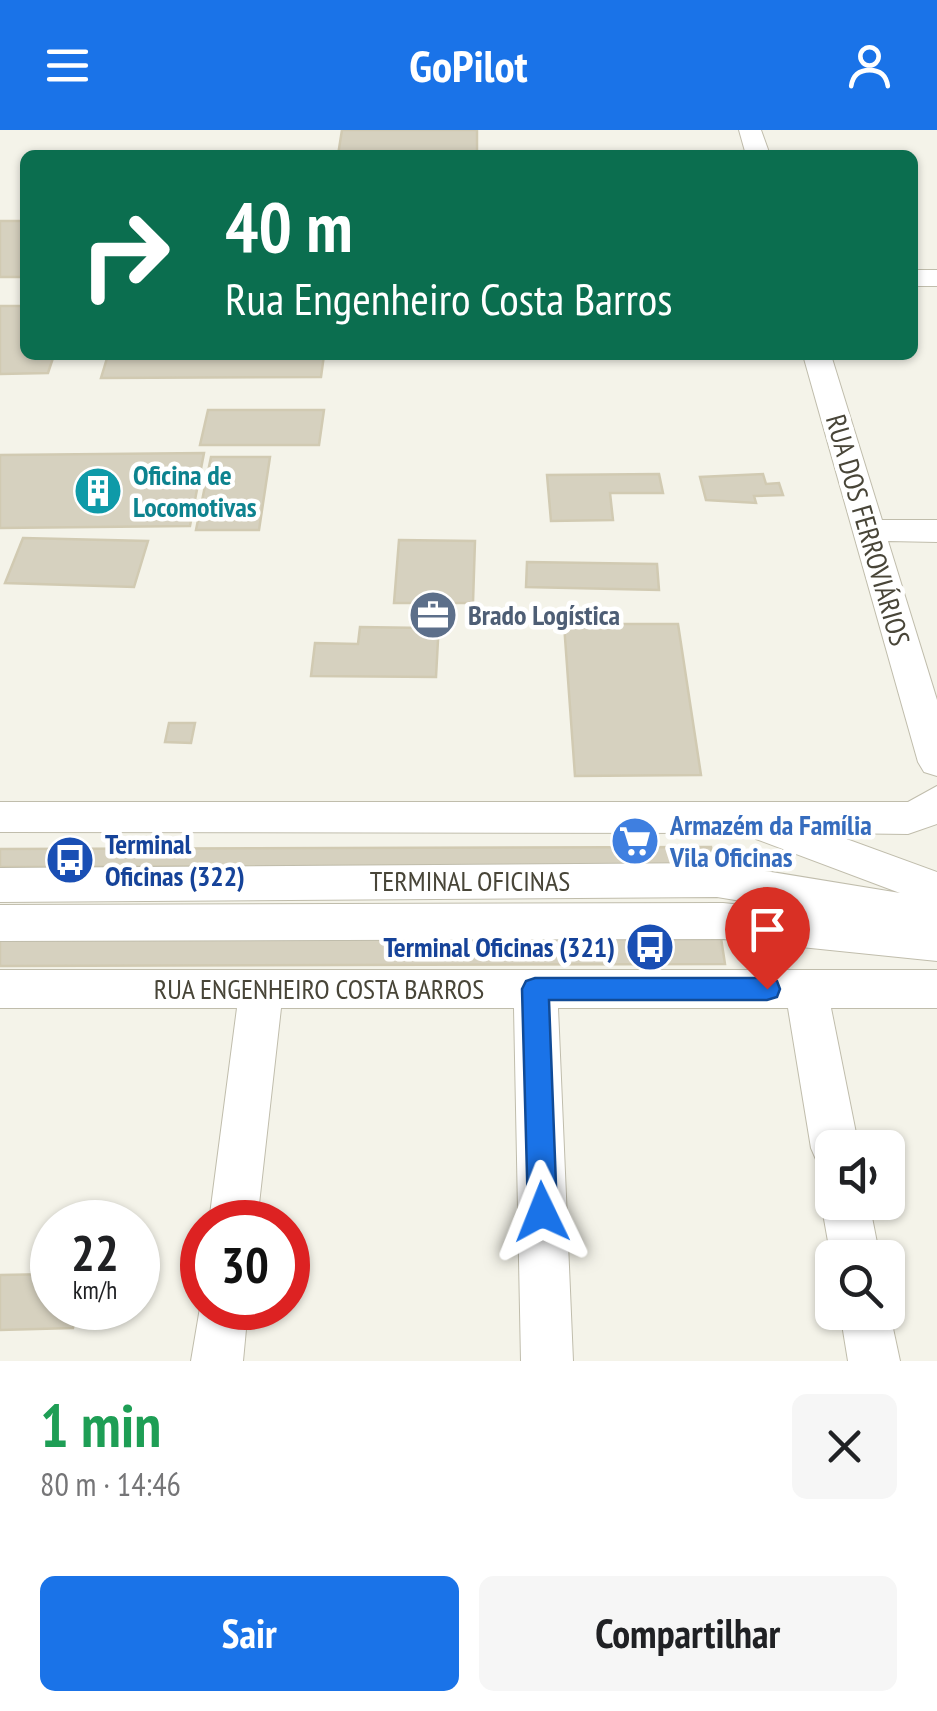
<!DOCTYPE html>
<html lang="pt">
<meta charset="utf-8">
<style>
body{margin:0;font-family:"PT Sans Narrow",sans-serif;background:#f6f6f6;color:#202124;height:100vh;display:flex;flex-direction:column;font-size:38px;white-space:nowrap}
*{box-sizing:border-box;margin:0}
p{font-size:32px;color:#757577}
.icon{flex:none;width:55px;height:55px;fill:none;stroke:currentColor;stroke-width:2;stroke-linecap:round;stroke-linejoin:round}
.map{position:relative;height:1231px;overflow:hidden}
.panel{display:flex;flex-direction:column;background:#fff;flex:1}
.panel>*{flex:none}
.banner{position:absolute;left:20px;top:20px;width:898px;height:210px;border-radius:15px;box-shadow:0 2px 8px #0004;background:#0b6e4f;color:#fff;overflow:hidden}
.tools{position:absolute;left:815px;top:1000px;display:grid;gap:20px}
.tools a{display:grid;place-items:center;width:90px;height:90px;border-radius:15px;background:#fff;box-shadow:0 2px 8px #0004;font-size:50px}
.speed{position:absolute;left:30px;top:1070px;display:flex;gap:20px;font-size:50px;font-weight:700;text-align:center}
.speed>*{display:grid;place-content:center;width:130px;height:130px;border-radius:50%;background:#fff;box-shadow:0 2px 8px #0004;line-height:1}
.speed small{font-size:25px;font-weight:400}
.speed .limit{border:15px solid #d22;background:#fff;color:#111}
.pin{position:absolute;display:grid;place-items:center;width:85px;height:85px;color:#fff;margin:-102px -42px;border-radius:50% 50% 50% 0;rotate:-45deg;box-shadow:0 0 10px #0007}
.pin .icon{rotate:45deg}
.me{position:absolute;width:110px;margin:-55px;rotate:358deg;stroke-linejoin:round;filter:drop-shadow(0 0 8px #0008)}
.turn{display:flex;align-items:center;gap:35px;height:210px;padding:0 40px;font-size:45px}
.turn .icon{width:130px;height:130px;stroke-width:2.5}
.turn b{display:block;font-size:70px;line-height:85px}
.round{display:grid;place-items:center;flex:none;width:105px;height:105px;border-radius:15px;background:#f6f6f6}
.headline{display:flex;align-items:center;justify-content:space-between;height:170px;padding:0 40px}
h1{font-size:60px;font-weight:700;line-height:75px;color:#1e9e55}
.primary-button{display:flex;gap:20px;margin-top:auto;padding:20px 40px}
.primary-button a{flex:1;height:115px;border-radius:15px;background:#1a73e8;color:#fff;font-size:40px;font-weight:700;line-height:115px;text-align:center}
.primary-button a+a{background:#f6f6f6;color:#202124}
header{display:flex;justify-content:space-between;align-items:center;height:130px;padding:0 40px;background:#1a73e8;color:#fff;font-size:45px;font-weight:700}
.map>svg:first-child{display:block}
.building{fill:#d6d1bf;stroke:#d1cab2;stroke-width:2.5}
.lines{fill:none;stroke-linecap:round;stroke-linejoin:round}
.minor-casing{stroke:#c0bdac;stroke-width:2}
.minor{fill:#fff;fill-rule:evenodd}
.route{fill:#1a73e8;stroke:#114b97;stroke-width:2.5}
.labels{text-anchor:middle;stroke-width:9;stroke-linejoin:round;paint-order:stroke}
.culture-label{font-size:28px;font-weight:bold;fill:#0d838f;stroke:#fff;text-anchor:start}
.street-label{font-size:28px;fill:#484538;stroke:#fff}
.service-label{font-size:28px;font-weight:bold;fill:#4e5e75;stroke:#fff;text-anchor:start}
.shop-label{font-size:28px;font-weight:bold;fill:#366cbe;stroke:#fff;text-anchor:start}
.transit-label{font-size:28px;font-weight:bold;fill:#164399;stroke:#fff;text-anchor:start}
</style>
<header><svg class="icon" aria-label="menu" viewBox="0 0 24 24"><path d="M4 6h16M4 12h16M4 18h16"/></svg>GoPilot<svg class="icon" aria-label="person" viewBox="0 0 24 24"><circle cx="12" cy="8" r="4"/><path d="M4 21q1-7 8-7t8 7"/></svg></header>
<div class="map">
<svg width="937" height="1231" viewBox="0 0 937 1231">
<rect width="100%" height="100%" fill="#f4f3e9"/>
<g class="building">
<polygon points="342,0 477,0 477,25 338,25"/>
<rect x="0" y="91" width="25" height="56"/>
<polygon points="0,176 25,176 25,225 54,225 48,243 0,244"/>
<polygon points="108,225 324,225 321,247 101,248"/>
<polygon points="208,280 324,280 319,315 200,315"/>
<polygon points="204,323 190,396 0,398 0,325"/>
<polygon points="211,327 270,327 259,400 196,400"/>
<polygon points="659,344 663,363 610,363 613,390 551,391 547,345"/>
<polygon points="763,344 766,354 779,353 783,365 754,366 756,373 706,370 700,347"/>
<polygon points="23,408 148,411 134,457 5,453"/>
<polygon points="399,410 475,411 473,473 440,473 436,547 311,546 315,513 358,514 360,497 426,498 427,473 394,473"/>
<polygon points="527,432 657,434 659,460 526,457"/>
<polygon points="564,494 678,494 701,645 575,646"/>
<polygon points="169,593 195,593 191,613 165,612"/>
<polygon points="711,717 713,735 0,737 0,719"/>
<polygon points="721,808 725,834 0,836 0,810"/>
<polygon points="52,1144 52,1178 77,1178 73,1198 0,1200 0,1145"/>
</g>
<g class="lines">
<g class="minor-casing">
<g id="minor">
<polygon points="739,0 761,0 770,25 746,25"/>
<rect x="912" y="140" width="25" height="16"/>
<polygon points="803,225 831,225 882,390 937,390 937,412 888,411 937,570 937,646 924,642 918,632"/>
<polygon points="937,656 937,694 908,704 830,703 937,742 937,831 723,809 0,811 0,775 723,773 808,782 717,767 0,772 0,738 717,733 900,763 756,709 753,703 0,702 0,672 908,672"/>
<polygon points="0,840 937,840 937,878 831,878 859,1018 832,1018 832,1039 818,1034 811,1018 788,878 558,878 573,1231 521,1231 514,878 281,878 257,1092 209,1092 237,878 0,878"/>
<polygon points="832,1053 832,1072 869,1072 880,1128 832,1128 832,1134 821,1072"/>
<polygon points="202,1166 202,1178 248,1178 243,1231 191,1231"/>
<polygon points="888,1175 900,1231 848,1231 840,1182 888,1182"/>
</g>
</g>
<use href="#minor" class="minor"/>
</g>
<polygon class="route" points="535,848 767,848 777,851 780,859 777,867 767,870 549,870 557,1082 553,1093 542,1097 532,1093 528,1082 522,859 526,851"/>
<defs>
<g id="building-disc" transform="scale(2.5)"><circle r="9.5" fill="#0f9aa8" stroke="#fff"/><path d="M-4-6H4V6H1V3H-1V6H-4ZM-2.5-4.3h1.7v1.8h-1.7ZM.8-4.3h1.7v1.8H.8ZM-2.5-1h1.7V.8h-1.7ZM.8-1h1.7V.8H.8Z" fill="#fff"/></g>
<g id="office-disc" transform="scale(2.5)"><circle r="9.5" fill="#5c6f8a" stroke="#fff"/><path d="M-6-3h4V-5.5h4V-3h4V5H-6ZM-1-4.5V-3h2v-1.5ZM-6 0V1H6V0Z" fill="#fff"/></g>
<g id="supermarket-disc" transform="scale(2.5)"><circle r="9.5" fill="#3f7fe0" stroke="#fff"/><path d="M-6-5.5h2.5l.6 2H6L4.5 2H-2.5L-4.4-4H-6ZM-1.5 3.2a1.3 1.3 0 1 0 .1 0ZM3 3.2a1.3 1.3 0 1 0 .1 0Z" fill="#fff"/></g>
<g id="bus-disc" transform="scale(2.5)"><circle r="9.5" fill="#1a4fb4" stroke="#fff"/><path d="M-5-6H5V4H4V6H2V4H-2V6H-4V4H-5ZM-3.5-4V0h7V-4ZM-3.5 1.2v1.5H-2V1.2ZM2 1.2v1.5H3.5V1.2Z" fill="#fff"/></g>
</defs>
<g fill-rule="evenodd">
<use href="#building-disc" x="98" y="361"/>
<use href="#office-disc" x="433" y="485"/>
<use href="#supermarket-disc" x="635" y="711"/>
<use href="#bus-disc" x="70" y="730"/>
<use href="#bus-disc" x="650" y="817"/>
</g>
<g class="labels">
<g class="culture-label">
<text x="133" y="355">Oficina de<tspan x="133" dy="32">Locomotivas</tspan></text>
</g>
<g class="street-label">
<text transform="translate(868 400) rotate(74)" y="10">RUA DOS FERROVIÁRIOS</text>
<text x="470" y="761">TERMINAL OFICINAS</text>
<text x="319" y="869">RUA ENGENHEIRO COSTA BARROS</text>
</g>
<g class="service-label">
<text x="468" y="495">Brado Logística</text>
</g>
<g class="shop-label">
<text x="670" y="705">Armazém da Família<tspan x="670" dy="32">Vila Oficinas</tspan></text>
</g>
<g class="transit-label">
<text x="105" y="724">Terminal<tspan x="105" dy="32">Oficinas (322)</tspan></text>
<text x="615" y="827" text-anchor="end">Terminal Oficinas (321)</text>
</g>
</g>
</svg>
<div class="tools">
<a><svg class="icon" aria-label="sound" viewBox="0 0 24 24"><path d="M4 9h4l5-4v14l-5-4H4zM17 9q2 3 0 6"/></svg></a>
<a><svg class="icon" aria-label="search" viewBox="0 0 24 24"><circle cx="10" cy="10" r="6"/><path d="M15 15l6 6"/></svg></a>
</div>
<div class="speed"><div>22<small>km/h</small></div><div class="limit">30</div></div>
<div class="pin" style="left:767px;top:859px;background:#d93025"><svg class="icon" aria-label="arrive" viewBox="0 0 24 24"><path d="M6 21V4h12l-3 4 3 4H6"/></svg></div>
<svg class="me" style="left:542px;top:1082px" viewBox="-20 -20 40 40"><path d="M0-17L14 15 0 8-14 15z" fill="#1a73e8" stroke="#fff" stroke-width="4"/></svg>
<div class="banner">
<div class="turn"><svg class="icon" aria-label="right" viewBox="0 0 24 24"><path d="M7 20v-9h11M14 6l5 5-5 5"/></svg><div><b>40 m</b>Rua Engenheiro Costa Barros</div></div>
</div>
</div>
<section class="panel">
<div class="headline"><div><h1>1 min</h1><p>80 m · 14:46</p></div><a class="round"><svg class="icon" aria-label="close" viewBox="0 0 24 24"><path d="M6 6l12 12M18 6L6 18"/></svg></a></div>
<div class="primary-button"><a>Sair</a><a>Compartilhar</a></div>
</section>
